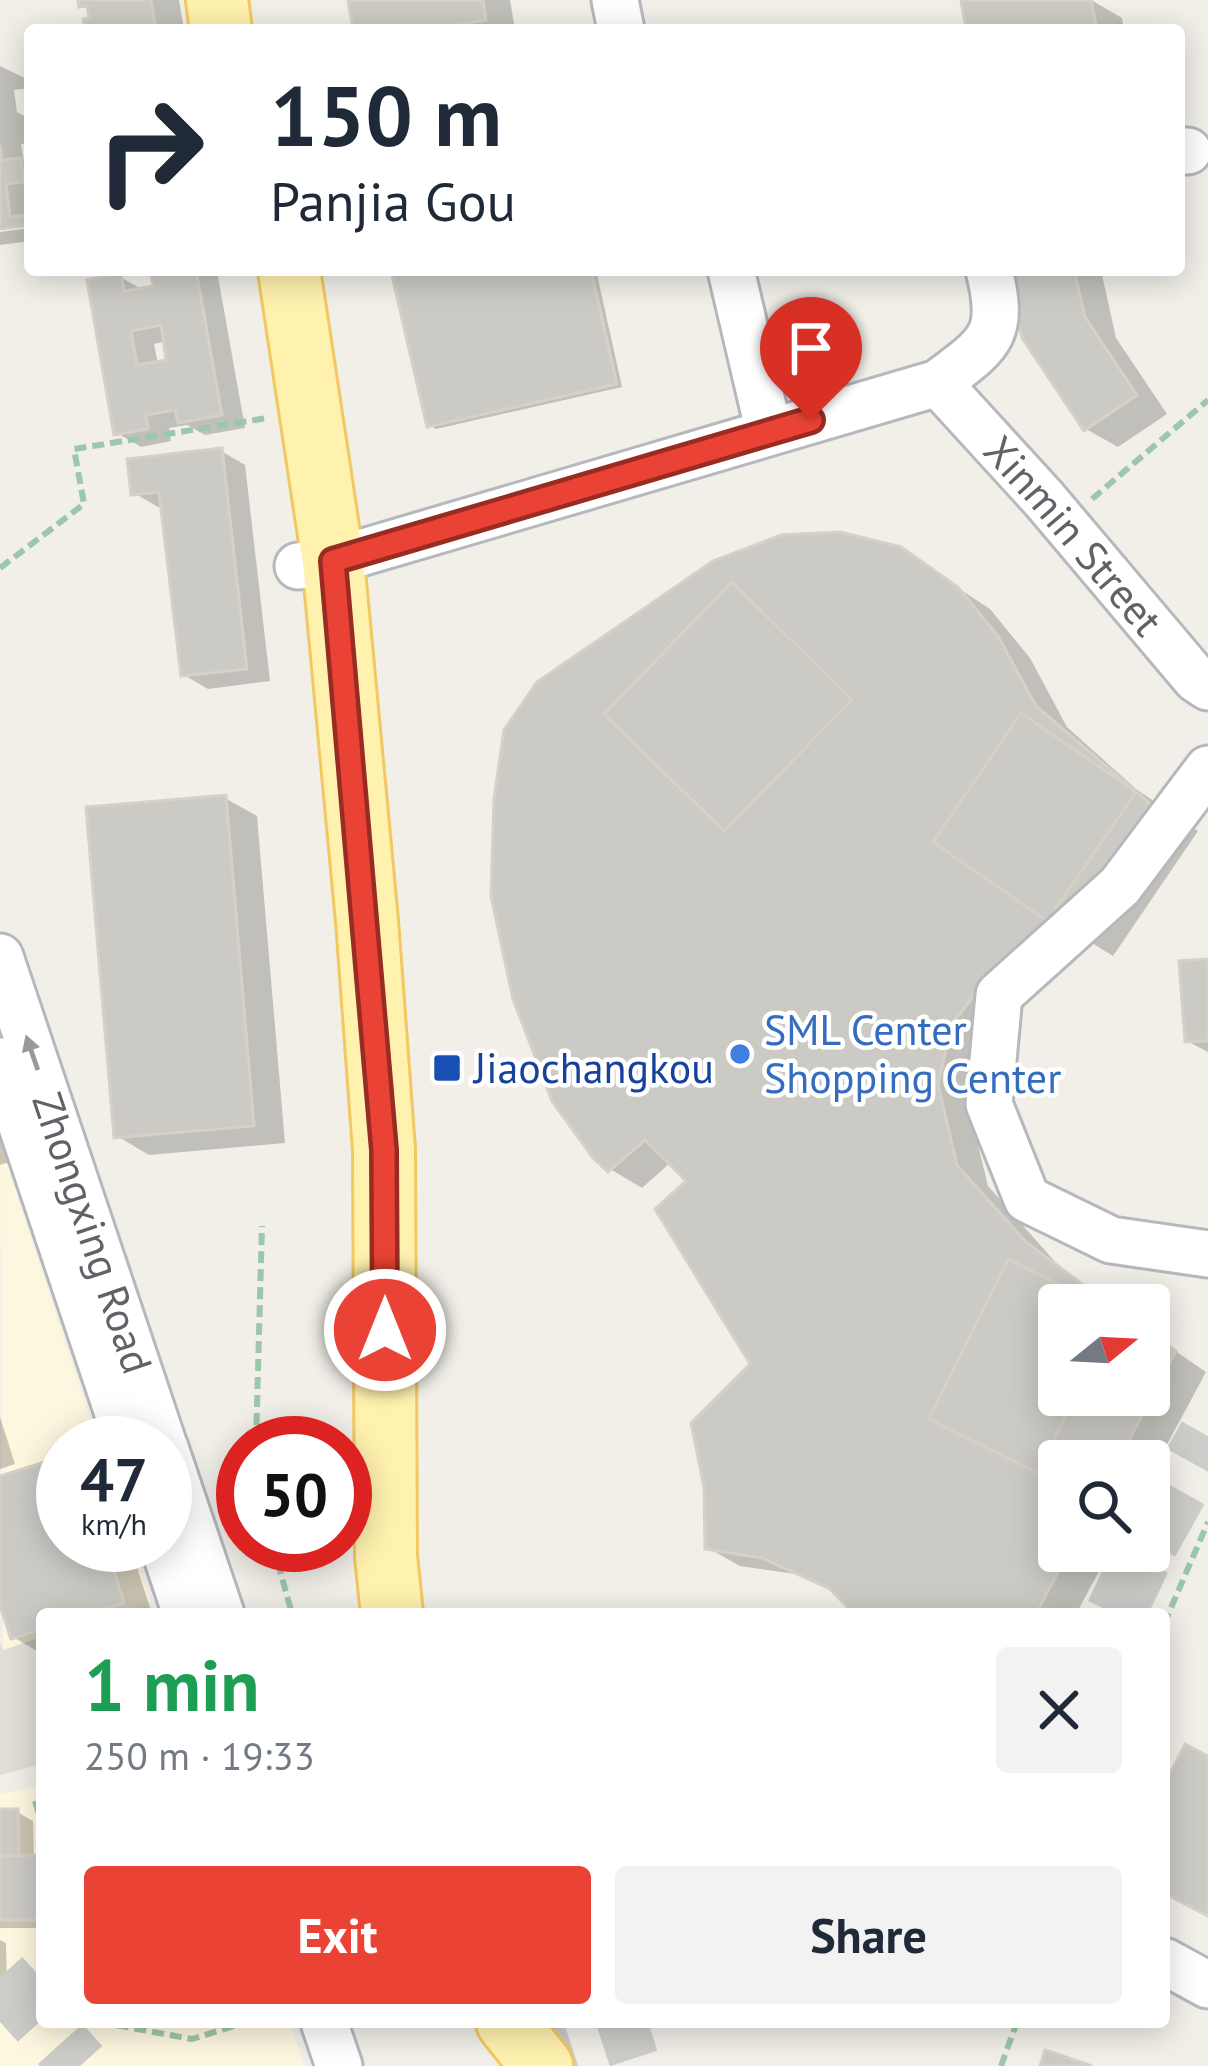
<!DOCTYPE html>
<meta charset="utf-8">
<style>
body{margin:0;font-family:"PT Sans",sans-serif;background:#f2f2f3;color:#1f2937;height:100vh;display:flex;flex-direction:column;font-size:45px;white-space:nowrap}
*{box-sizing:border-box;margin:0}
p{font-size:39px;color:#747a83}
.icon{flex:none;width:66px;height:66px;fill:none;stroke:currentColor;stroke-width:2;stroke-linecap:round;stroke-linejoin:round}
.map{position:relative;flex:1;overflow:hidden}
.sheet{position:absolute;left:36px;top:1608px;width:1134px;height:420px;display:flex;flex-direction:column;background:#fff;border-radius:12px;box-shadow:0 6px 30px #0003}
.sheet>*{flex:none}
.banner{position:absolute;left:24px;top:24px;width:1161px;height:252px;border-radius:12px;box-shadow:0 6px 30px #0003;background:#fff;color:#1f2937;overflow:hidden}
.needle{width:78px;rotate:72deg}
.fabs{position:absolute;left:1038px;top:1284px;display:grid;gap:24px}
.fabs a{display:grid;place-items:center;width:132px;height:132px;border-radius:12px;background:#fff;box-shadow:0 6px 30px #0003;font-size:60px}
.speed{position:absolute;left:36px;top:1416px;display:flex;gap:24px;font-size:60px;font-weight:700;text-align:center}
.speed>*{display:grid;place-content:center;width:156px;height:156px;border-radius:50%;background:#fff;box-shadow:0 6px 30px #0003;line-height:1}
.speed small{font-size:30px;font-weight:400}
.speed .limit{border:18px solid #d22;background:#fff;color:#111}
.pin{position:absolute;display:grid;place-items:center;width:102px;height:102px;color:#fff;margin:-123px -51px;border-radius:50% 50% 50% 0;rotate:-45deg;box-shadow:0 0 12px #0007}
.pin .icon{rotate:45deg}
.me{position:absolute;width:132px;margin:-66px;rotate:0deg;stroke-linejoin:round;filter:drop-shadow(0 0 9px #0008)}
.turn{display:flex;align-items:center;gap:42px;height:252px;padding:0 48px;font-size:54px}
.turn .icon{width:156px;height:156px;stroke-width:2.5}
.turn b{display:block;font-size:84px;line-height:102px}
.round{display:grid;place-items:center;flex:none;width:126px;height:126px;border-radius:12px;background:#f2f2f3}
.head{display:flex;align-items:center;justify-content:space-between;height:204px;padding:0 48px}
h1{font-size:72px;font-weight:800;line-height:90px;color:#1e9e55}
.button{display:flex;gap:24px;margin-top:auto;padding:24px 48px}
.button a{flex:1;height:138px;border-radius:12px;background:#ea4335;color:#fff;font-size:48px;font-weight:800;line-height:138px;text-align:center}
.button a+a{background:#f2f2f3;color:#1f2937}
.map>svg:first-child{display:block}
.commercial{fill:#fef7e0}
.education{fill:#e1ded6}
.shadow{fill:#0003;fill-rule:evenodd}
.building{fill:#cccac5;stroke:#d6d1c6;stroke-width:3;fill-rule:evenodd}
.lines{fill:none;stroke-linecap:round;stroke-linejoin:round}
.major-tunnel{stroke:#ccccc8;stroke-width:60;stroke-dasharray:60 30;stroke-linecap:butt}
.minor-casing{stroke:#b5b8bc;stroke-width:51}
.major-casing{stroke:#f2c960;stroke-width:66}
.path{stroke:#9cc7a9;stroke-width:6;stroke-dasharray:12 6;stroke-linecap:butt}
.minor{stroke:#fff;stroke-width:45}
.major{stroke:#fff2af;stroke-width:60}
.oneway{fill:#979a9d}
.route-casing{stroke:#982c22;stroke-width:30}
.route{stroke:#ea4335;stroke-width:21}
.shop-dot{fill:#3f7fe0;stroke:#fff;stroke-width:4.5}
.transit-dot{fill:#1a4fb4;stroke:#fff;stroke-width:4.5}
.labels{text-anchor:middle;stroke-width:9;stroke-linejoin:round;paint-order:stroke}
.street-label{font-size:42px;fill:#5f6368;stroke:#fff}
.shop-label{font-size:42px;fill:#366cbe;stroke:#fff;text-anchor:start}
.transit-label{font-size:42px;fill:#164399;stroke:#fff;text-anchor:start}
</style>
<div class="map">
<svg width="1208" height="2066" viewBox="0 0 1208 2066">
<rect width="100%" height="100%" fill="#f1efe8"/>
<g class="commercial">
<polygon points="0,1142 98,1443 63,1443 63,1545 132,1545 150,1601 112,1614 42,1614 42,1637 3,1650"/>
<polygon points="42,1786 42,2022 290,2022 304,2066 0,2066 0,1794"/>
</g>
<polygon class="education" points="42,1637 42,1780 37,1765 0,1775 0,1642 3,1650"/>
<g class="shadow">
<polygon points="81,0 179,0 184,30 87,30 92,21 90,10"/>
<polygon points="351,0 510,0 515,30 356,30"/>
<polygon points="964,0 1091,0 1122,18 1124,30 969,30"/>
<polygon points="0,66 29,80 30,88 14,90 17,112 30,119 30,143 21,144 24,163 30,166 30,222 0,226"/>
<polygon points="30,228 30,241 0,245 0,232"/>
<path d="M154,270L217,271L245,428L205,435L187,425L169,428L171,441L141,447L117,433L120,277L144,290L157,288ZM166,341L170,362L158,364L154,344Z"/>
<polygon points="408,270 596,270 622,387 436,429 429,425 395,273"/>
<polygon points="1010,270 1101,270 1116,338 1167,414 1118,447 1086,429"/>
<polygon points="221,451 245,465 270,681 208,689 184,675 164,507 158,507 134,493"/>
<polygon points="900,550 990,609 1030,658 1067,727 1136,789 1198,831 1113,956 1092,943 1029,983 968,1104 988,1186 1057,1264 1112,1305 1059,1305 1059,1395 1149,1395 1149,1333 1206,1372 1149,1478 1149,1461 1059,1461 1059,1551 1110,1551 1076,1614 858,1614 839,1593 796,1574 740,1566 708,1548 753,1364 691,1181 671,1162 642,1188 610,1169"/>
<polygon points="225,798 257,816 285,1143 149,1155 117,1136"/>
<polygon points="1208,962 1208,1052 1187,1041"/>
<polygon points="0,1092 22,1158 0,1165 0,1141 7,1138 5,1132 0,1134"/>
<polygon points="0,1417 15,1464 0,1469"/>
<polygon points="63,1459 63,1545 130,1545 152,1614 42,1614 42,1654 13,1637 0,1596 0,1479"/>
<polygon points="0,1812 17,1812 33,1821 34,1858 42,1861 42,1928 0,1928"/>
<polygon points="0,1940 6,1943 7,1990 0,1990"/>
</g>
<g class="building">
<polygon points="78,0 151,0 156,30 84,30 83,19 89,18 87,6 79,7"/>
<polygon points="348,0 483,0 486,20 425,30 353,30"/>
<polygon points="961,0 1091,0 1097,30 966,30"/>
<polygon points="0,145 2,160 21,158 24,182 6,184 10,217 30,214 30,225 0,229"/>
<path d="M150,270H196L222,415L178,423L175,410L146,415L148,429L114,435L87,280L121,274L124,291L153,286ZM161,325L166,360L137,365L131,331Z"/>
<polygon points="591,270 617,384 427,427 391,271"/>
<polygon points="1007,270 1074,270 1085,317 1137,395 1084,431 1022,338"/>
<polygon points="222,448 247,669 181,676 159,492 131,495 127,459"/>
<polygon points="840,532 901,547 958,587 998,636 1036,706 1161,813 1056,931 997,966 952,1024 938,1084 957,1165 1026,1242 1110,1305 1059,1305 1059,1395 1149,1395 1149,1333 1176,1351 1118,1461 1059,1461 1059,1551 1069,1551 1036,1614 854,1614 830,1589 762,1558 705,1549 704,1487 691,1423 750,1364 655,1209 686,1181 645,1140 608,1172 593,1158 552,1101 513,999 491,896 494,799 504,730 537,682 713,561 781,535"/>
<polygon points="732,582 852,700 724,831 604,714"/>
<polygon points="1021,713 1136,792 1047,921 933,842"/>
<polygon points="226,795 254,1126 114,1138 86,807"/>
<polygon points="1208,959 1208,1041 1185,1042 1179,961"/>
<polygon points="1008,1259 1100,1305 1059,1305 1059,1395 1076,1395 1037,1473 929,1419"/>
<polygon points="63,1456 63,1545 106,1545 124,1603 90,1614 42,1614 42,1629 11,1639 0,1606 0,1476"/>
<polygon points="1185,1744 1208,1756 1208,1916 1164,1893 1164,1786"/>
<polygon points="0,1809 18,1809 19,1855 0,1856"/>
<polygon points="38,1855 39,1920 0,1920 0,1856"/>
<polygon points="1045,2050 1092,2066 1040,2066"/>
</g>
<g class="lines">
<g class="major-tunnel">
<polyline points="1149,1542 1208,1436"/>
<polyline points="1115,1614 1145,1551"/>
<polyline points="0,1977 80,2066"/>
<polyline points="515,2066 648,2022"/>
</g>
<g class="minor-casing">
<g id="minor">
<polyline points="615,0 621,30"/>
<polyline points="1179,151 1188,151"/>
<polyline points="731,270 769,432"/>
<path id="s1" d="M938,383L1044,499L1196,679L1208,687"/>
<path d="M298,566L333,561L938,383C989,344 1006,337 989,270"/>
<polyline points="1208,769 1120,886 999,995 989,1104 1027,1199 1111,1240 1208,1254"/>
<path id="s2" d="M0,957L163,1443"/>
<polyline points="0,1061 128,1443"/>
<polyline points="165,1448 221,1614"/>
<polyline points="163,1545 186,1614"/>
<polyline points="1164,1961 1208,1985"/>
<polyline points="324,2022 339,2066"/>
</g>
</g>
<g class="major-casing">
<g id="major">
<polyline points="217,0 221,30"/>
<polyline points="289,270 333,561 367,921 384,1150 386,1556 392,1614"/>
<polyline points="507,2022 542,2066"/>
</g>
</g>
<g class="path">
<polyline points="1092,499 1208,400"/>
<polyline points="0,568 84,504 74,449 267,418"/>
<polyline points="256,1443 262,1226"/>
<polyline points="273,1545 292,1614"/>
<polyline points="1164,1624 1208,1522"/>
<polyline points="35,1801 42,1823"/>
<polyline points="99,2022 192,2039 247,2022"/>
<polyline points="1001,2066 1017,2022"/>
</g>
<use href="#minor" class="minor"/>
<use href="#major" class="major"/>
</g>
<defs><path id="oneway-solid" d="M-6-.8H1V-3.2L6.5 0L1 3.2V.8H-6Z" transform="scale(3)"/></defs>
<use class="oneway" href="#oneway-solid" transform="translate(32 1053) rotate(-109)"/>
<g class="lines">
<g class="route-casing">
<polyline id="route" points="385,1330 384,1150 333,561 811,420"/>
</g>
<use href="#route" class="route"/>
</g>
<circle class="shop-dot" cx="740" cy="1054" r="12"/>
<rect class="transit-dot" x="432" y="1053" width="30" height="30" rx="6"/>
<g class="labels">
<g class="street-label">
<text dy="15" stroke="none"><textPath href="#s1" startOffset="204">Xinmin Street</textPath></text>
<text dy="15" stroke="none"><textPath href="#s2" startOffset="291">Zhongxing Road</textPath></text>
</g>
<g class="shop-label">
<text x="764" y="1045">SML Center<tspan x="764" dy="48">Shopping Center</tspan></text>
</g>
<g class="transit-label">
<text x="474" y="1083">Jiaochangkou</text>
</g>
</g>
</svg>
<div class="fabs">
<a><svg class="needle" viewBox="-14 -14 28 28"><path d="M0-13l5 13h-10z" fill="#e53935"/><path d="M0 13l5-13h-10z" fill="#747a83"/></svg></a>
<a><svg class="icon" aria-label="search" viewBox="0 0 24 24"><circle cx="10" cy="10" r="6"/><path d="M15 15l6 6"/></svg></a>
</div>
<div class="speed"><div>47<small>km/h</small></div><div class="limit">50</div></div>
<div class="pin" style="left:811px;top:420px;background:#d93025"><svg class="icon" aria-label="arrive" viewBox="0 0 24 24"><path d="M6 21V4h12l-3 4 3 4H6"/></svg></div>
<svg class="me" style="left:385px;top:1330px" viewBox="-20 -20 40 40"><circle r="17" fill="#ea4335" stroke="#fff" stroke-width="3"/><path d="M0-11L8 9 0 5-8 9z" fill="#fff"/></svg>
<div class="banner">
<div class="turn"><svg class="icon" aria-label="right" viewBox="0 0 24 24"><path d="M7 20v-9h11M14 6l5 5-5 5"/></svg><div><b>150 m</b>Panjia Gou</div></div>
</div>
<section class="sheet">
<div class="head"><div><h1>1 min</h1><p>250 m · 19:33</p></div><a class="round"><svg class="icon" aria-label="close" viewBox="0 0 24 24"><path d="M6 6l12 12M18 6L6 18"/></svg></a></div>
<div class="button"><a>Exit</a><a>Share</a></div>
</section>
</div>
